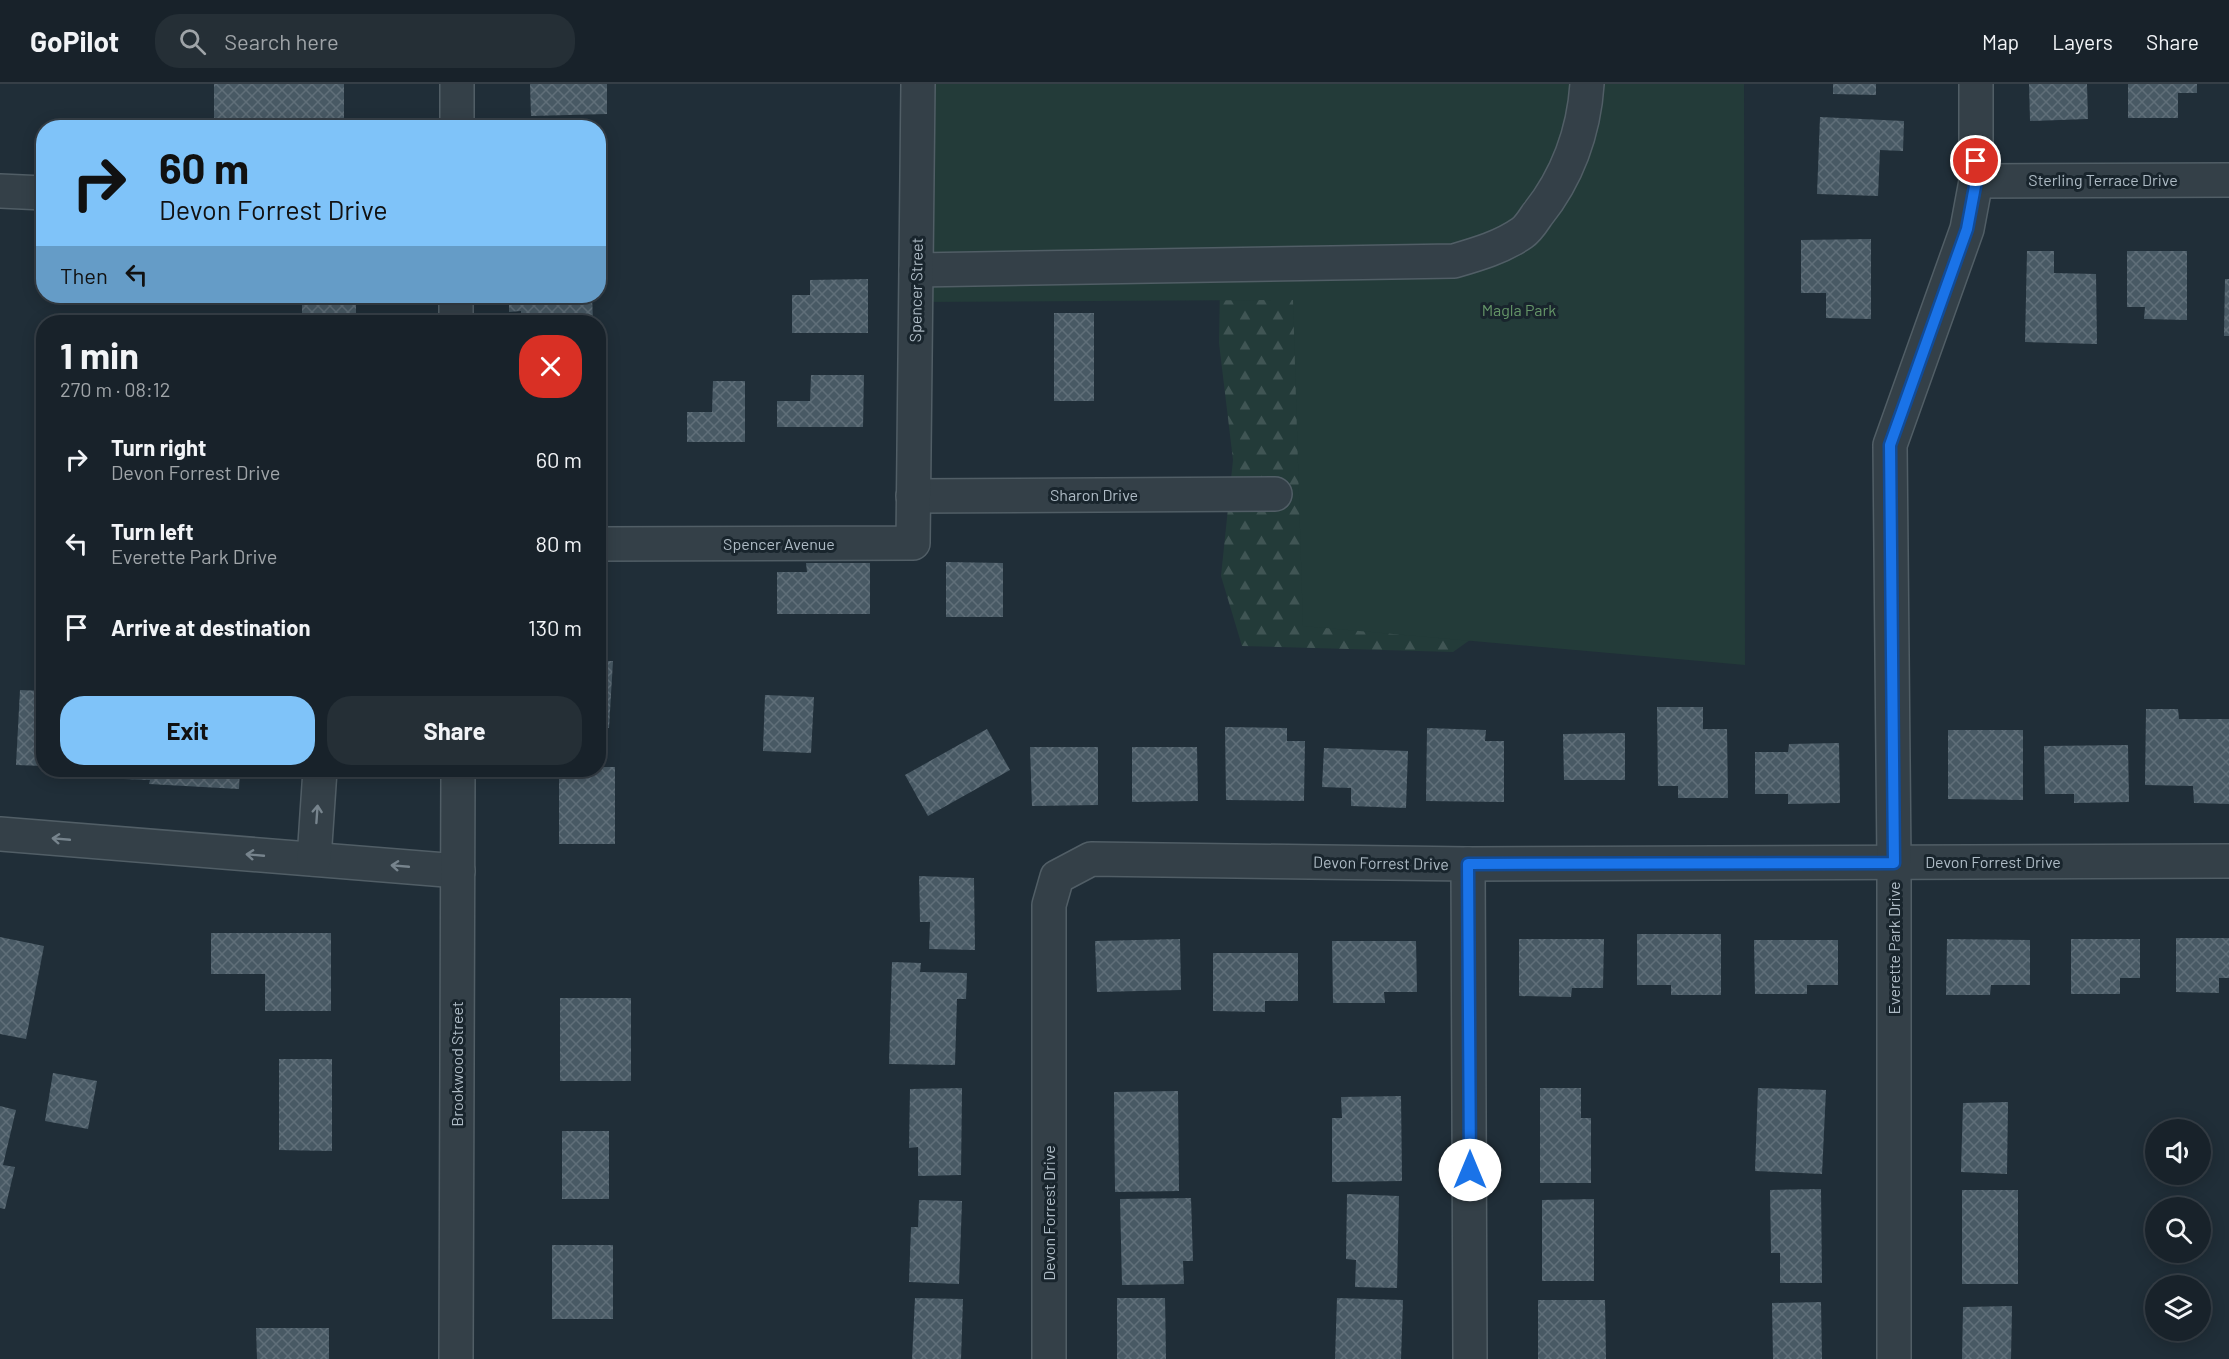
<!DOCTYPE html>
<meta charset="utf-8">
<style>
body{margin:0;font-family:Barlow,sans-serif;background:#252f36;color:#f1f3f6;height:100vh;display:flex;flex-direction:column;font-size:22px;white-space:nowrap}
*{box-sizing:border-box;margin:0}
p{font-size:20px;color:#9fa4a8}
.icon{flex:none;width:33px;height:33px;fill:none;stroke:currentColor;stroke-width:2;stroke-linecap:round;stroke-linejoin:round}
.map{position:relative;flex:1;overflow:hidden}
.details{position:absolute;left:36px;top:231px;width:570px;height:462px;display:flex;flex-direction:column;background:#18222a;border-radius:24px;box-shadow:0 3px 15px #0003,0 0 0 2px #363f47}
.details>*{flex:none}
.banner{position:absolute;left:36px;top:36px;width:570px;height:183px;border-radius:24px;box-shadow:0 3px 15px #0003,0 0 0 2px #363f47;background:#7fc3f9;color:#111;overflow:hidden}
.fabs{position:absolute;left:2145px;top:1035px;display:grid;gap:12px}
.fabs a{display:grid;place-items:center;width:66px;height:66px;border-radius:50%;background:#18222a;box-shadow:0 3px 15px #0003,0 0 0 2px #363f47;font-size:30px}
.pin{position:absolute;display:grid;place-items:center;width:51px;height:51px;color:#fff;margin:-26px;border:3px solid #fff;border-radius:50%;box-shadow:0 2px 6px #0007}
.me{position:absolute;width:66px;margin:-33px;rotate:0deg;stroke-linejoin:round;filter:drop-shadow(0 0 4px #0008)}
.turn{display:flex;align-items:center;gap:21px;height:126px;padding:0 24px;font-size:27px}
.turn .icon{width:78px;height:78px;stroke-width:2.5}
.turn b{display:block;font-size:42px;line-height:51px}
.then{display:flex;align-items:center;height:57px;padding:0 24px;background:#0003;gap:12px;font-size:22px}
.round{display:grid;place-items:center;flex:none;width:63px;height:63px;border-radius:24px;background:#252f36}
.headline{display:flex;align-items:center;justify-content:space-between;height:102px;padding:0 24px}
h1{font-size:36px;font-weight:700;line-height:45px}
.button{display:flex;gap:12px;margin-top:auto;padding:12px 24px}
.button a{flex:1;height:69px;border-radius:24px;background:#7fc3f9;color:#111;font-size:24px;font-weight:700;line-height:69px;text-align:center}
.button a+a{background:#252f36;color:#f1f3f6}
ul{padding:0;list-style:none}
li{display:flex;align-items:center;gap:18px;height:84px;padding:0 24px}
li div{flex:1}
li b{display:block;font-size:22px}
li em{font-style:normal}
header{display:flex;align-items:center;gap:36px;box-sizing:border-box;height:84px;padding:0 30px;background:#18222a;border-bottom:2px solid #363f47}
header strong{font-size:28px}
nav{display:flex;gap:33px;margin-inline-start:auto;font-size:21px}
.search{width:420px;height:54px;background:#252f36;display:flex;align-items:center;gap:15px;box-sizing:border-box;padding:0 21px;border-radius:24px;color:#9fa4a8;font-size:22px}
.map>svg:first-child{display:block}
.forest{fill:url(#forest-firs)}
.park{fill:#233b39}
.building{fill:url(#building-cross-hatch)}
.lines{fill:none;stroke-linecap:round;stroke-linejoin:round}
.minor-casing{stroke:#515e66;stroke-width:36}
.minor{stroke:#344048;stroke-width:33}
.oneway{stroke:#77848d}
.route-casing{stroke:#114b97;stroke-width:15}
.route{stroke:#1a73e8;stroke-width:10}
.labels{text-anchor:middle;stroke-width:6;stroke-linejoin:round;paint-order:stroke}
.street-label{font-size:16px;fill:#aebbc5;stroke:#19252d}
.park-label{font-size:16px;fill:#659668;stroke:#19252d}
</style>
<header>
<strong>GoPilot</strong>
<div class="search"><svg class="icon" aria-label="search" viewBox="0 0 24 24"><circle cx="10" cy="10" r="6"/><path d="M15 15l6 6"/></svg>Search here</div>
<nav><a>Map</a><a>Layers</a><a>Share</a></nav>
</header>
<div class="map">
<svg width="2229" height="1275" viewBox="0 0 2229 1275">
<defs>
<pattern id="forest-firs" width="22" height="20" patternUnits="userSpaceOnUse" patternTransform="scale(1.5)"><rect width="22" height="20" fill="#233b39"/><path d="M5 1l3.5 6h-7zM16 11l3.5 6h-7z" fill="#405554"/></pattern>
<pattern id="building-cross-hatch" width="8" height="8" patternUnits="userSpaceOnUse" patternTransform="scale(1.5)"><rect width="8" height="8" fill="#485964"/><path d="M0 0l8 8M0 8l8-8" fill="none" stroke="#606f79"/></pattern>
</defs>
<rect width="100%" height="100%" fill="#202e38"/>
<polygon class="forest" points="1370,199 1495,538 1453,568 1242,562 1221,492 1233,376 1219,259 1220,200"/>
<polygon class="park" points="918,0 1744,0 1745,581 1303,542 1293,216 916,218"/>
<g class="building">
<rect x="214" y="0" width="130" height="35"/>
<polygon points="530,0 607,0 607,30 531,32"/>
<polygon points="1833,0 1876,0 1876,11 1833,10"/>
<polygon points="2029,0 2087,0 2088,35 2030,37"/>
<polygon points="2128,0 2197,0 2197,9 2178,9 2178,34 2128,34"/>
<polygon points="1820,33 1904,37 1903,67 1880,66 1878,112 1817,110"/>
<polygon points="1871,155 1871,235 1826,234 1826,209 1801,209 1801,156"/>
<polygon points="2027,167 2054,167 2054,189 2096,190 2097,260 2025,258"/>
<polygon points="2127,167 2187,167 2187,236 2144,235 2145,223 2127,223"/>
<polygon points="868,195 868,249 792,249 792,211 810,211 810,196"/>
<polygon points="2225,195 2229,195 2229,252 2224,252"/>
<polygon points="509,212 592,212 593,237 521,238 521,227 509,228"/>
<rect x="302" y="216" width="54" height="22"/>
<rect x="1054" y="229" width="40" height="88"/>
<polygon points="811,291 864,291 863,343 777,343 777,317 810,317"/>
<polygon points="713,297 745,297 745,358 687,358 687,328 712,328"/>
<polygon points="598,374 603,375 602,418 598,418"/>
<polygon points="946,478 1003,479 1003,533 946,533"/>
<polygon points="806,479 870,479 870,530 777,530 777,488 807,488"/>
<polygon points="598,577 613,577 609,644 598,643"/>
<polygon points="20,606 44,607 44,682 16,681"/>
<polygon points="765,611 814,613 811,669 763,667"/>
<polygon points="1657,623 1703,623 1703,645 1727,645 1728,714 1678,714 1678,702 1658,702"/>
<polygon points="2146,625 2178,625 2179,635 2229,635 2229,720 2194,719 2193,702 2145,701"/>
<polygon points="1225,643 1287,644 1287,657 1305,657 1304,717 1226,716"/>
<polygon points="1427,644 1486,646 1485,657 1504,657 1504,718 1426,717"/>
<polygon points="987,645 1010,686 928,732 905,691"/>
<polygon points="1948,646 2023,646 2023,716 1948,715"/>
<polygon points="1625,649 1625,696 1564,696 1563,650"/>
<polygon points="1839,659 1840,719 1788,720 1788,710 1755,710 1755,668 1788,668 1789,660"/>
<polygon points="2128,661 2129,718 2074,719 2074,710 2045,710 2044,662"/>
<polygon points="1030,663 1098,663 1098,721 1032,722"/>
<polygon points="1132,663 1197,663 1198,717 1132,718"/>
<polygon points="1324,664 1408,667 1406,724 1351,722 1351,704 1322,703"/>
<polygon points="598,683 615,683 615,760 559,760 559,686 598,686"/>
<polygon points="98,686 240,686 239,705 149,700 150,696 98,694"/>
<polygon points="919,792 974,794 975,866 929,865 930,838 920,838"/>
<polygon points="211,849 331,849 331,927 265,927 265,890 211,890"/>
<polygon points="1637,850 1721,850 1721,911 1671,911 1671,901 1637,901"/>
<polygon points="0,853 44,862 26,955 0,950"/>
<polygon points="2176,854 2229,854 2229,894 2219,894 2219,909 2176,908"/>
<polygon points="1180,855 1181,906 1097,908 1095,857"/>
<polygon points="1519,855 1604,855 1603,904 1572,904 1571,913 1519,912"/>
<polygon points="1947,855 2030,856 2030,901 1991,901 1990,911 1946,911"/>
<polygon points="2071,855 2140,855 2140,894 2120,894 2120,910 2071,910"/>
<polygon points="1754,856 1838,856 1838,901 1807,901 1807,910 1755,910"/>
<polygon points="1332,857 1416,857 1417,908 1384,908 1385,919 1333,919"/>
<polygon points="1213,869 1298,869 1298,917 1265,917 1265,928 1213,927"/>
<polygon points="892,878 921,879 920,888 967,889 966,915 957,915 955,981 889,980"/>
<rect x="560" y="914" width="71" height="83"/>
<polygon points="279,975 332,975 332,1067 279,1066"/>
<polygon points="53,989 97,997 88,1045 45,1037"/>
<polygon points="962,1004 961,1091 918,1092 918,1063 909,1064 910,1005"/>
<polygon points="1540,1004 1581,1004 1581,1034 1591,1034 1591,1099 1540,1099"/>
<polygon points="1758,1004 1826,1006 1822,1090 1755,1087"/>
<polygon points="1178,1007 1179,1107 1115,1108 1114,1008"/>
<polygon points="1401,1012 1402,1097 1332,1098 1332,1034 1342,1034 1341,1013"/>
<polygon points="2008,1018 2007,1090 1961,1088 1963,1019"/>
<polygon points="0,1022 16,1026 3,1081 15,1083 5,1125 0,1124"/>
<rect x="562" y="1047" width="47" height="68"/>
<polygon points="1821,1105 1822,1199 1780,1199 1780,1169 1771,1169 1770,1106"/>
<rect x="1962" y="1106" width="56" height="94"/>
<polygon points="1347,1110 1399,1112 1397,1204 1355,1203 1356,1176 1346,1175"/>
<polygon points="1191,1114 1193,1177 1183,1177 1184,1200 1122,1201 1120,1115"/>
<polygon points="1594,1115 1594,1197 1542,1197 1542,1116"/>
<polygon points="919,1116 962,1117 959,1200 909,1198 911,1143 918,1143"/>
<rect x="552" y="1161" width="61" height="74"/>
<polygon points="915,1214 963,1215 961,1275 912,1275"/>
<polygon points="1117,1214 1165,1214 1166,1275 1117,1275"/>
<polygon points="1337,1214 1403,1216 1401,1275 1335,1275"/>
<polygon points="1538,1216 1605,1216 1606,1275 1538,1275"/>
<polygon points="1821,1218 1822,1275 1773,1275 1772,1219"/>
<polygon points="2012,1222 2011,1275 1962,1275 1963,1223"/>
<polygon points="256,1244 329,1244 329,1275 257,1275"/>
</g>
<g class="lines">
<g class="minor-casing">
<g id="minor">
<polyline points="457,44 457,0"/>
<polyline points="1976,97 2229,96"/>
<polyline points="0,107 44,109"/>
<path d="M916,186L1454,177C1478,170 1502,163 1522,149C1528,145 1533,137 1537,131C1567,94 1584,48 1587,0"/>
<polyline points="456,212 456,238"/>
<polyline points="913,412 1275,410"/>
<polyline points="598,460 913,459 918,0"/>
<polyline points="0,750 458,787"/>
<polyline points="314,775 320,686"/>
<polyline points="1468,780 1470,1275"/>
<polyline points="456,1275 458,686"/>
<polyline points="1049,1275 1049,821 1057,793 1091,775 1468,780 2229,777"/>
<polyline points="1894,1275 1894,779 1890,361 1967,145 1976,97 1976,0"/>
</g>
</g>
<use href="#minor" class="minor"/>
</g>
<defs><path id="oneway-shaft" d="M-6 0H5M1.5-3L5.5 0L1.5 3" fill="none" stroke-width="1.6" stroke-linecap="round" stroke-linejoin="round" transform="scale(1.5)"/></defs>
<g class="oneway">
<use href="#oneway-shaft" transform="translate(317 730) rotate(-86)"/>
<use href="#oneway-shaft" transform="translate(61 755) rotate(-175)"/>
<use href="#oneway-shaft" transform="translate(255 771) rotate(-175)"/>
<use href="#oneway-shaft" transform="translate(400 782) rotate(-175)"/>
</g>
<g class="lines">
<g class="route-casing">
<polyline id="route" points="1470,1086 1468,780 1894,779 1890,361 1967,145 1976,97 1976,77"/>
</g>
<use href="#route" class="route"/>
</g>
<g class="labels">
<g class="street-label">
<text x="2103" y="102">Sterling Terrace Drive</text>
<text transform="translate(916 206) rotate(-89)" y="6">Spencer Street</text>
<text x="1094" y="417">Sharon Drive</text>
<text x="779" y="466">Spencer Avenue</text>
<text x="1993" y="784">Devon Forrest Drive</text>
<text transform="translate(1381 779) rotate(1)" y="6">Devon Forrest Drive</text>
<text transform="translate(1894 864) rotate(-90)" y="6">Everette Park Drive</text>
<text transform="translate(457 980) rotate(-90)" y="6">Brookwood Street</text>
<text transform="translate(1049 1129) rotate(-90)" y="6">Devon Forrest Drive</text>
</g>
<g class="park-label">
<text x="1519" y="232">Magla Park</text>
</g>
</g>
</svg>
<div class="fabs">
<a><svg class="icon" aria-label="sound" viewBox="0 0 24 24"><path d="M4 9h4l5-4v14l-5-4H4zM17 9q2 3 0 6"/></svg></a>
<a><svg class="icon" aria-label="search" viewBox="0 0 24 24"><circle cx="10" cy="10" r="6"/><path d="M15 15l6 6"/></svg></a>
<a><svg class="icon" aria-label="layers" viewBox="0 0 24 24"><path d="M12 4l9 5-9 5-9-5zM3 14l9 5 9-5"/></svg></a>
</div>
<div class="pin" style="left:1976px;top:77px;background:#d93025"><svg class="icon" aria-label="arrive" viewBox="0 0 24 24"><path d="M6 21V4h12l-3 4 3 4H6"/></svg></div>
<svg class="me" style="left:1470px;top:1086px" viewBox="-20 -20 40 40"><circle r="19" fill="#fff"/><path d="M0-13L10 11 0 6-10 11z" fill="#1a73e8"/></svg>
<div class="banner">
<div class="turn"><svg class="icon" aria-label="right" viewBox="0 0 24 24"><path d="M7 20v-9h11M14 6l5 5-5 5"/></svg><div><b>60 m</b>Devon Forrest Drive</div></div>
<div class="then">Then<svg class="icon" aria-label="left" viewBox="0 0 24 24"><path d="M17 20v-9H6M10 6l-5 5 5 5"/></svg></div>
</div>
<section class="details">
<div class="headline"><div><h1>1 min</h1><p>270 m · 08:12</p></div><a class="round" style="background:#d93025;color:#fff"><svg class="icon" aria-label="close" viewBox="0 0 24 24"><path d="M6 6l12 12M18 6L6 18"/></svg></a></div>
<ul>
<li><svg class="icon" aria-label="right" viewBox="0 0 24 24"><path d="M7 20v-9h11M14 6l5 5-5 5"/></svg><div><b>Turn right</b><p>Devon Forrest Drive</p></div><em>60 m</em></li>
<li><svg class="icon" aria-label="left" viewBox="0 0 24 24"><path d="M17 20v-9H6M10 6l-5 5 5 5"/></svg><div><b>Turn left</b><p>Everette Park Drive</p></div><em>80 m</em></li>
<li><svg class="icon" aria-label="arrive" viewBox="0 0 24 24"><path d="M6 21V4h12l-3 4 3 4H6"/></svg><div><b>Arrive at destination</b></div><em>130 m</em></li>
</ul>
<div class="button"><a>Exit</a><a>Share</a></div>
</section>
</div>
